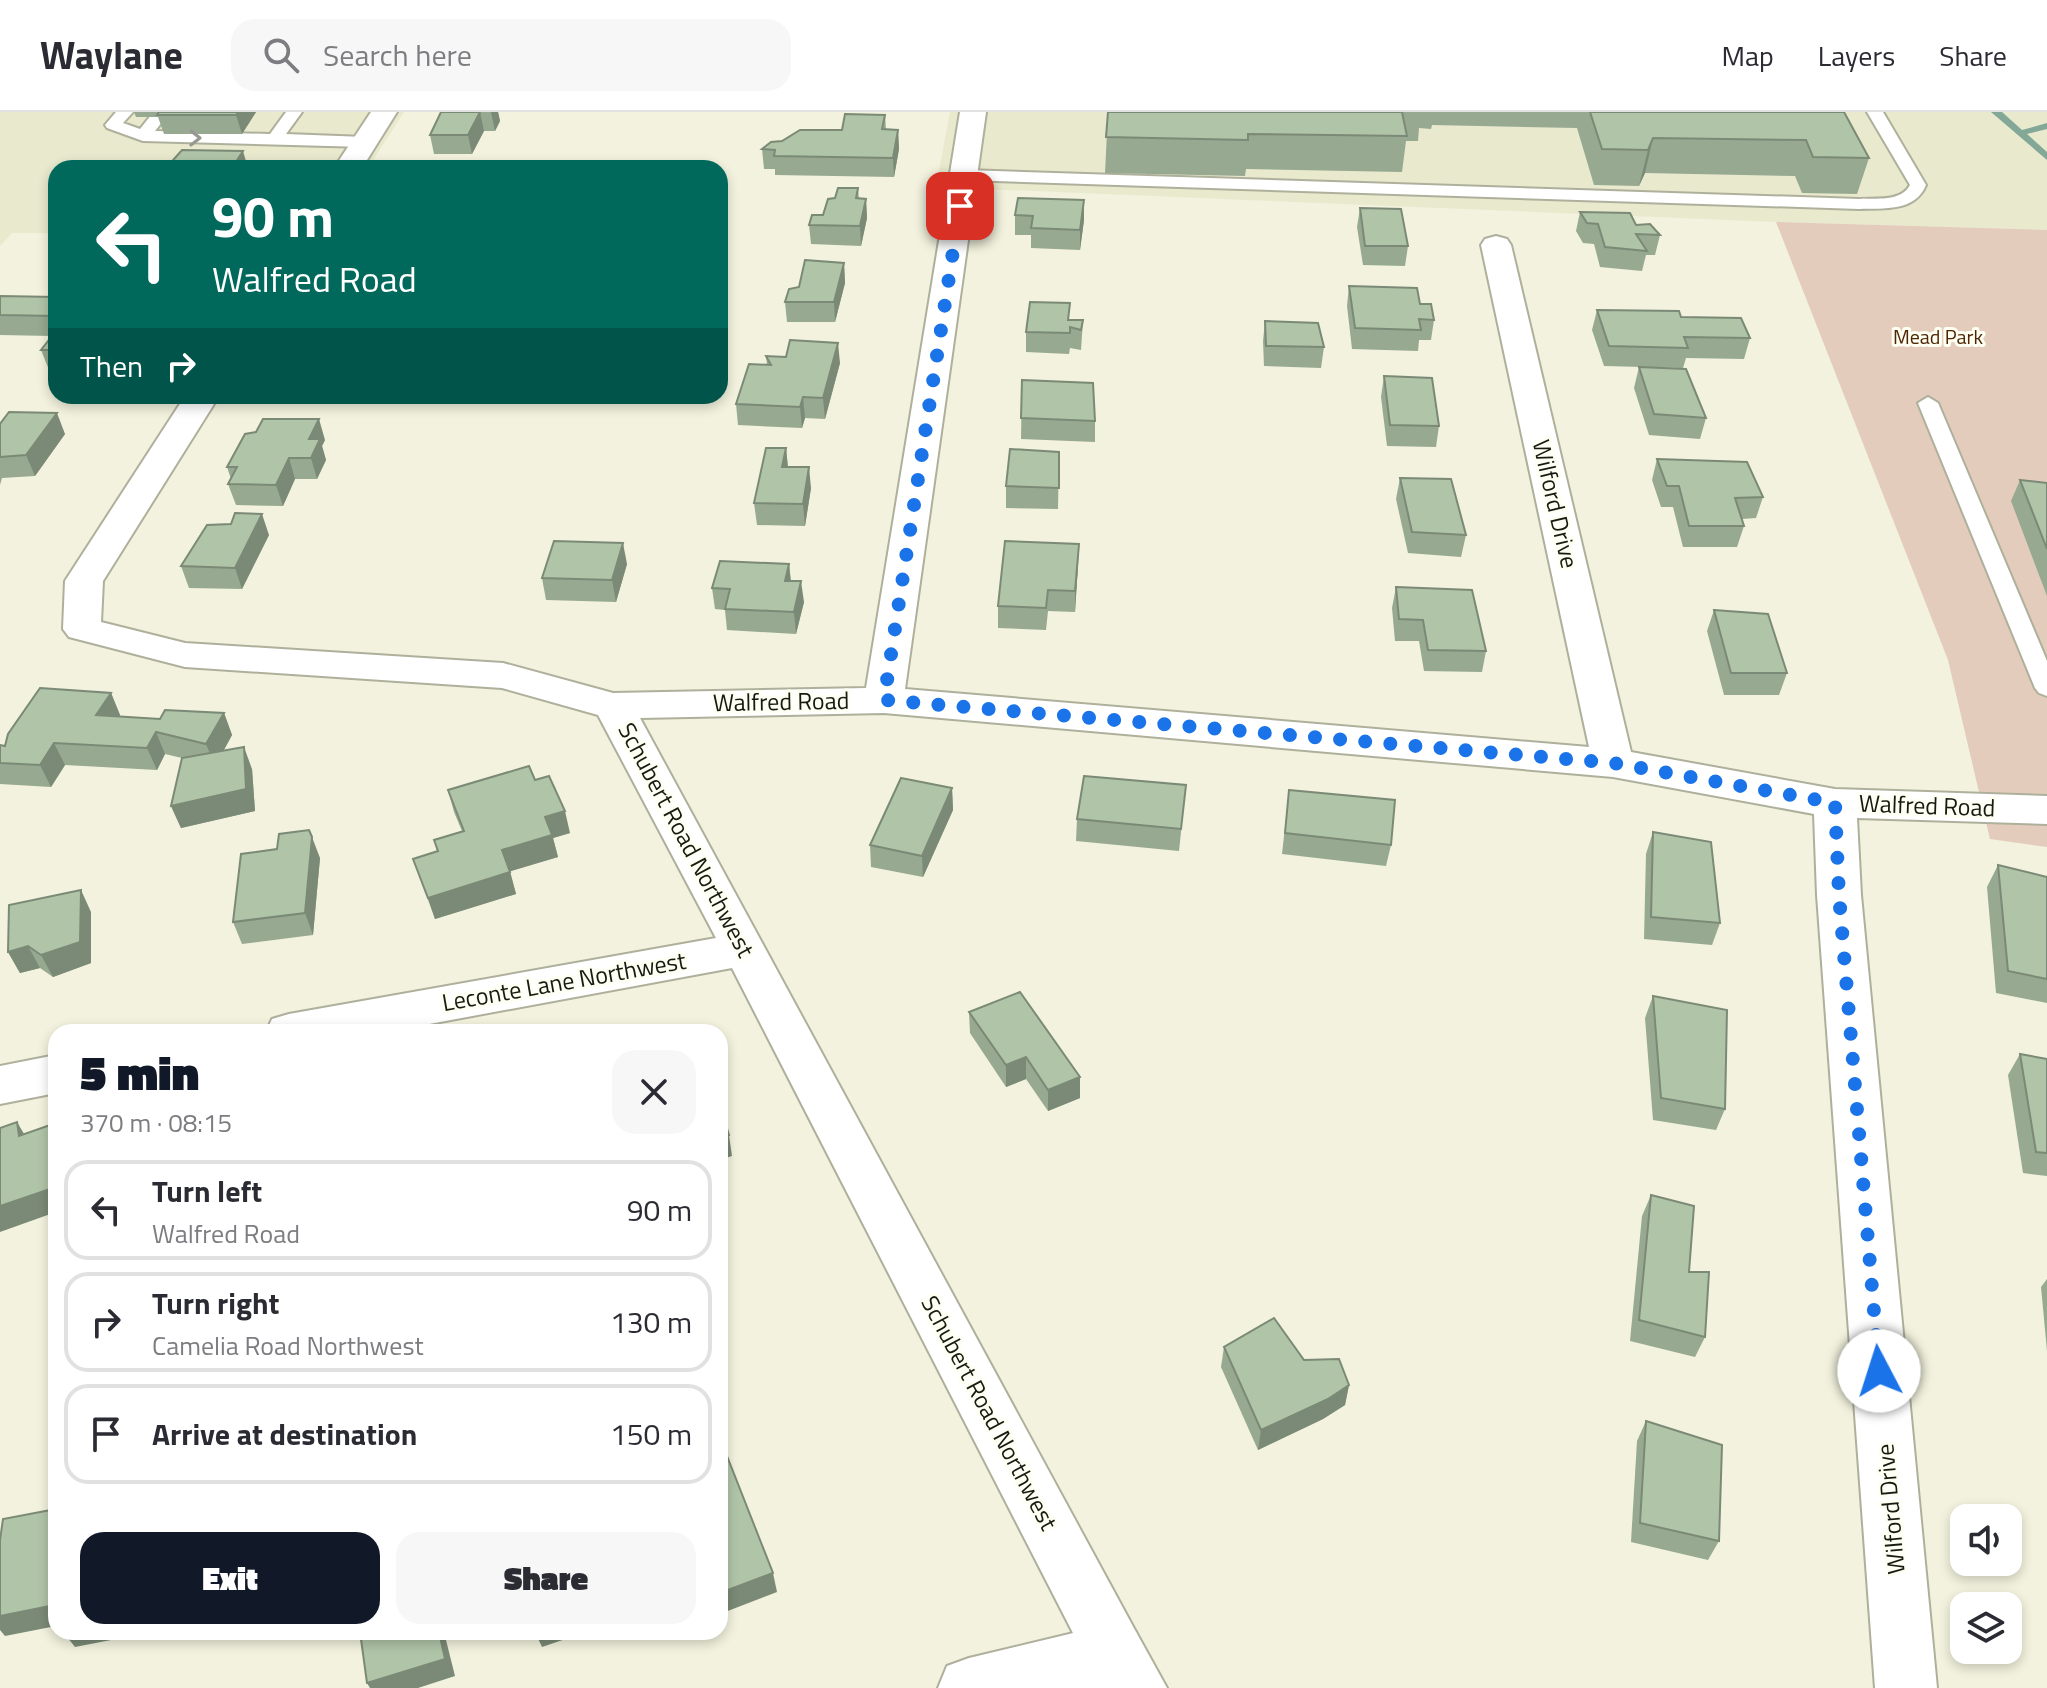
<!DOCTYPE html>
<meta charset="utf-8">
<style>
body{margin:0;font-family:"Titillium Web",sans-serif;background:#f7f7f7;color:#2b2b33;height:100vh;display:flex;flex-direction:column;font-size:30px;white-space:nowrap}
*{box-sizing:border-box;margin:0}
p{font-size:26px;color:#7c7c81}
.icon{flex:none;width:44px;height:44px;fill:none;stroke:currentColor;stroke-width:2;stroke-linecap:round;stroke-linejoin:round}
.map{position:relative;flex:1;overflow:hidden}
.drawer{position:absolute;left:48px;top:912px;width:680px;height:616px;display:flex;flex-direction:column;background:#fff;border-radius:24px;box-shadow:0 4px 12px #0003}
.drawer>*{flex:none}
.banner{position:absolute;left:48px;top:48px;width:680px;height:244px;border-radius:24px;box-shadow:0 4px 12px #0003;background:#00695c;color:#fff;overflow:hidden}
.fabs{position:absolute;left:1950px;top:1392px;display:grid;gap:16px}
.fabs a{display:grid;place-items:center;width:72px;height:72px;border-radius:16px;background:#fff;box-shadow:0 4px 12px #0003;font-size:40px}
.pin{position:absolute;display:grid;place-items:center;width:68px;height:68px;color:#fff;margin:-34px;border-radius:16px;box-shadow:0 4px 12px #0006}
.me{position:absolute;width:88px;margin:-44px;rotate:355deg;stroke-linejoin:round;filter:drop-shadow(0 0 6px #0008)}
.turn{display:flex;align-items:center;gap:28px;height:168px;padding:0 32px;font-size:36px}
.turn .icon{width:104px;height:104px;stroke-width:2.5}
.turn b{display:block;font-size:56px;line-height:68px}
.then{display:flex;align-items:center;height:76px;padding:0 32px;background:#0003;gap:16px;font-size:30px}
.round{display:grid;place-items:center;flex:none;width:84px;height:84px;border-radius:24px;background:#f7f7f7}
.summary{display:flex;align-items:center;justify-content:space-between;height:136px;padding:0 32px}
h1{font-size:48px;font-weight:800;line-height:60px;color:#111827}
.button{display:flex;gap:16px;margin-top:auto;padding:16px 32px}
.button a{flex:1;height:92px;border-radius:24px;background:#111827;color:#fff;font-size:32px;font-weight:800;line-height:92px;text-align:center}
.button a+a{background:#f7f7f7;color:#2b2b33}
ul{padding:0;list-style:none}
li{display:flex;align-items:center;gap:24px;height:100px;margin:0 16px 12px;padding:0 16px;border:4px solid #e1e1e2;border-radius:24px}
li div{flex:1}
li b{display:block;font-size:30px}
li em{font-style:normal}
header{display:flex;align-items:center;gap:48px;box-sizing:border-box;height:112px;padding:0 40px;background:#fff;border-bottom:2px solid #e1e1e2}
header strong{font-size:38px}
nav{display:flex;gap:44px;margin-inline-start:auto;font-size:28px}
.search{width:560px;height:72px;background:#f7f7f7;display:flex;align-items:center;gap:20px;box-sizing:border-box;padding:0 28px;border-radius:24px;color:#7c7c81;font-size:30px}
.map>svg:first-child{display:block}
.built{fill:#e8e9cd}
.green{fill:#e4ccbd}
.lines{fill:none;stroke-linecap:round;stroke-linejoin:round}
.stream{fill:#84a897;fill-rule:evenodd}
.service-casing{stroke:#afb09c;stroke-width:4}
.minor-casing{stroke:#afb09c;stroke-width:4}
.tertiary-casing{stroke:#afb09c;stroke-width:4}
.service{fill:#fff;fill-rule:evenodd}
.minor{fill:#fff;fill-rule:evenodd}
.tertiary{fill:#fff;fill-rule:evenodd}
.wall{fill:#97a990}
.shaded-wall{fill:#7b8a76}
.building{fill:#b0c5a8;stroke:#7b8a76;stroke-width:2}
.oneway{stroke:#979894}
.route{stroke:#1a73e8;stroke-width:14;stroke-dasharray:0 25.2}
.labels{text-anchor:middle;stroke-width:6;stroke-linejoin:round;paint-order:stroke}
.far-park-label{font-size:20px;fill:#4f2403;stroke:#fefff3}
.street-label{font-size:24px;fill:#181911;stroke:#fefff3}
</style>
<header>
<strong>Waylane</strong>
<div class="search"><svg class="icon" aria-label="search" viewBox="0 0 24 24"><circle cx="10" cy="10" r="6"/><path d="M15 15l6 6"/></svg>Search here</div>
<nav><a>Map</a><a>Layers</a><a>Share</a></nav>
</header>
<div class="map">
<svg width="2047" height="1576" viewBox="0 0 2047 1576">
<rect width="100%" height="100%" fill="#f2f2de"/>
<g class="built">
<polygon points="0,0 404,0 368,56 56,56 56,121 12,121 0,134"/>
<polygon points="950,0 2047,0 2047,118 1776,110 936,75"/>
</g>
<polygon class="green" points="1776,110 2047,118 2047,735 1990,727 1948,548"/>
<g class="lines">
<polygon class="stream" points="1991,0 2002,0 2022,18 2047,11 2047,17 2027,22 2047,40 2047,48"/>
<g class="service-casing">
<g id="service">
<polygon points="116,0 133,0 123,11 140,17 152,2 158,0 166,5 155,19 270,22 286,0 302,0 286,22 365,25 373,30 365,35 143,29 107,16 105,13"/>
<path d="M1867,0H1883L1926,73C1915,100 1884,96 1859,97L965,68L957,63L965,58L1859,87C1876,86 1901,90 1910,73Z"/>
<polygon points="1928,285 1938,291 2047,549 2047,584 2039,581 2035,576 1918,291"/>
</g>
</g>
<g class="minor-casing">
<g id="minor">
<polygon points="371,0 397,0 362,56 334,56"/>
<polygon points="960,0 986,0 905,577 1589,635 1481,133 1485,127 1496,124 1507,127 1511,133 1631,640 1835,677 2047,684 2047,712 1857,706 1861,783 1937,1576 1875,1576 1817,783 1814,702 1613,665 884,601 640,606 1136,1520 1145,1541 1136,1562 1115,1571 1094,1562 732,856 386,920 266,920 272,907 289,902 716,826 598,603 502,576 185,555 69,525 63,517 65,469 185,284 219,284 103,469 101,510 185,531 503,551 613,581 866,576"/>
<polygon points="56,943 56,981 0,992 0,954"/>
</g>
</g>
<g class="tertiary-casing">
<polygon id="tertiary" points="1115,1511 1136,1520 1167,1576 938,1576 947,1554 969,1546"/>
</g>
<use href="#service" class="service"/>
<use href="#minor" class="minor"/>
<use href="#tertiary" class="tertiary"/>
</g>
<g class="wall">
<polygon points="134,0 256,0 242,22 164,22 158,5 136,5"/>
<polygon points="441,0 498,0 500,9 495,19 484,19 472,42 434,42 430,23"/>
<polygon points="1108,0 1844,0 1869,46 1857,82 1802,81 1795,64 1645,61 1639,74 1594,73 1577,16 1432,13 1431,17 1419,16 1418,29 1406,29 1402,60 1246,57 1245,64 1105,61"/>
<polygon points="885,3 886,17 898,18 899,37 894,65 775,63 775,57 764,57 762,37 782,29 842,18"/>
<polygon points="858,76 859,87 866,87 867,106 861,134 811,132 809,113 823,103 835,86"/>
<polygon points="1084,88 1084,108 1080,138 1031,136 1031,123 1015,123 1015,103"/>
<polygon points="1360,96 1408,134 1405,154 1363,153 1357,115"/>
<polygon points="1580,100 1636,113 1660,123 1655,143 1646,143 1642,159 1600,155 1594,132 1583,131 1576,119"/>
<polygon points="844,151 845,171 835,210 787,210 785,190 799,175"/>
<polygon points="1349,174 1420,192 1434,208 1431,228 1419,228 1418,239 1352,237 1347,194"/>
<polygon points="0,184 56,185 56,259 49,258 41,238 52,224 0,223"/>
<polygon points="1597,198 1681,205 1750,226 1744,247 1686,246 1683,256 1604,254 1592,218"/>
<polygon points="1070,208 1083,208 1081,238 1070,236 1069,242 1026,240 1026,220"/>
<polygon points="1265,209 1324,235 1321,256 1264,254 1263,229"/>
<polygon points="766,244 840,251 825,307 805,306 802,316 738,313 736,292 767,253"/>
<polygon points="1639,255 1706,306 1700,327 1649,323 1634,276"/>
<polygon points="1384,264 1439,314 1436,335 1387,334 1381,285"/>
<polygon points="1022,268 1095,309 1095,330 1021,327"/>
<polygon points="0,312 65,322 35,364 2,366 0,373"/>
<polygon points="325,328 322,334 326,348 317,367 295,367 283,394 236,393 228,372 231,367 227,355"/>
<polygon points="786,336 788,355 811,376 805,414 757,413 754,391"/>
<polygon points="1059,340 1058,397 1006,396 1006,374"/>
<polygon points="1657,347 1763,385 1756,406 1742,407 1744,414 1737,435 1683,435 1673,395 1661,395 1652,368"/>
<polygon points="1400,366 1466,423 1461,445 1408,441 1396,387"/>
<polygon points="2020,368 2047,371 2047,484 2011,389"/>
<polygon points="231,412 269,423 242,477 189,476 181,454"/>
<polygon points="627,452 616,490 546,488 542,466"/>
<polygon points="789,452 791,469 804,490 796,522 727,518 725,498 715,497 712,476"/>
<polygon points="1078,453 1075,500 1048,499 1046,518 998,516 998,494"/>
<polygon points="1396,475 1486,539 1482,560 1424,559 1419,529 1395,529 1392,496"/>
<polygon points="1714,498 1787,561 1779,583 1724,583 1707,519"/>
<polygon points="111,581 120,603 119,605 160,607 224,601 232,623 224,638 252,657 255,699 181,716 171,694 182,646 165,642 157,658 65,653 51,675 0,672 0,633 5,634"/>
<polygon points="535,668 570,721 553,726 558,745 510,759 516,782 435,807 413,747 437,739 434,728 462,719 454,700 448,678"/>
<polygon points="1186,673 1179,739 1076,729 1077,707"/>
<polygon points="952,676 953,698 923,765 871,755 870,733"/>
<polygon points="1289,678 1391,733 1386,754 1282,742"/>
<polygon points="1653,720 1720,811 1712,833 1644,827 1646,742"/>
<polygon points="277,737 320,746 313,823 242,832 233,810"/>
<polygon points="1998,753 2047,765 2047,891 1996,881 1987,775"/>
<polygon points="91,800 91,851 53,865 40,856 20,861 8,840"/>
<polygon points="1653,884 1725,997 1716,1018 1653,1008 1645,906"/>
<polygon points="969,900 1080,965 1080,986 1048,999 1026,967 1006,975 970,921"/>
<polygon points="2020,942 2047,947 2047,1064 2023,1061 2008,963"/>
<polygon points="1651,1083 1689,1160 1705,1225 1695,1245 1630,1229 1642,1104"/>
<polygon points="2047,1167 2047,1239 2041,1175"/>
<polygon points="1224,1235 1304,1248 1349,1273 1345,1293 1323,1307 1258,1338 1221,1255"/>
<polygon points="1646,1309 1719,1429 1708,1448 1631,1430 1637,1329"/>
</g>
<g class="shaded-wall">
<polygon points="238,0 256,0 242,22 236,3"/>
<polygon points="480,0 484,19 472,42 468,23"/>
<polygon points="491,0 498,0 500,9 495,19"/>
<polygon points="898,18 899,37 894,65 893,46"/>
<polygon points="1653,26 1645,61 1639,74 1648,38"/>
<polygon points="243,39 248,56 232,56"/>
<polygon points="866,87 867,106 861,134 860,114"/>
<polygon points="1084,88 1084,108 1080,138 1080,118"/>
<polygon points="844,151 845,171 835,210 834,190"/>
<polygon points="838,231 840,251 825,307 823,286"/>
<polygon points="803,285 805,306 802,316 800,295"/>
<polygon points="57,301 65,322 35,364 26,343"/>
<polygon points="319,307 325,328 322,334 326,348 317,367 311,346 309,327"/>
<polygon points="786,336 788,357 782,355"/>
<polygon points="289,346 295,367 283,394 276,373"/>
<polygon points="809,355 811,376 805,414 803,392"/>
<polygon points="262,402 269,423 242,477 235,456"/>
<polygon points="623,431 627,452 616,490 612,468"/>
<polygon points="1079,432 1078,453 1075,500 1075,479"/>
<polygon points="789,452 791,473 785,469"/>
<polygon points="801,469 804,490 796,522 794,500"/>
<polygon points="111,581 120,603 106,625 96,603"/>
<polygon points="224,601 232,623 215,654 206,632"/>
<polygon points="156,620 165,642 157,658 147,636"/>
<polygon points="54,631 65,653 51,675 40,653"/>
<polygon points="244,635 252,657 255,699 181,716 171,694"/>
<polygon points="952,676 953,698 923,765 922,744"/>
<polygon points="565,699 570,721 553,726 558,745 508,760 502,738 545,705"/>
<polygon points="312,725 320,746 313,823 305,801"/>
<polygon points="510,760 516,782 435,807 428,786"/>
<polygon points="81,778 91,800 91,851 53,865 41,843"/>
<polygon points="28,834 40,856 20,861 8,840"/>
<polygon points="1026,945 1026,967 1006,975 1006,953"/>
<polygon points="1080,965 1080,986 1048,999 1048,978"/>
<polygon points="17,1010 30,1032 19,1024"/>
<polygon points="729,1023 732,1044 720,1048 720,1026"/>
<polygon points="56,1075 56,1100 0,1120 0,1094"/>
<polygon points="1349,1273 1345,1293 1323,1307 1258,1338 1261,1318"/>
<polygon points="773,1461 777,1480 720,1502 720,1481"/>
<polygon points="55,1493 56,1495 56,1514 5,1524 0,1518 0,1504"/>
<polygon points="63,1520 112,1520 111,1528 75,1535"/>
<polygon points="439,1520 444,1520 455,1564 418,1576 370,1576 367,1571"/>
<polygon points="535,1520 586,1520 542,1535"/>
</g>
<g class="building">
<polygon points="159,0 238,0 236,3 157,3"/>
<polygon points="441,0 480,0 468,23 430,23"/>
<polygon points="1108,0 1402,0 1407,24 1248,22 1248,28 1106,25"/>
<polygon points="1590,0 1844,0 1869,46 1813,45 1806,28 1653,26 1648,38 1602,37"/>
<polygon points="845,2 885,3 882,17 898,18 893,46 774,44 775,38 762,37 771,30 782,29 800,18 842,18"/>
<polygon points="182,38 243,39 232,56 166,56"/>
<polygon points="440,50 454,50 451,56 437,56"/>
<polygon points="838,76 858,76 856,86 866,87 860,114 809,113 812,103 823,103 828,87 835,86"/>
<polygon points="1018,86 1084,88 1080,118 1031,116 1033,104 1015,103"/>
<polygon points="1360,96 1401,97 1408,134 1365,134"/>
<polygon points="1580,100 1630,101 1636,113 1650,112 1660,123 1636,122 1647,139 1605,135 1598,112 1587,111"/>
<polygon points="805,148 844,151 834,190 785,190 789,177 799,175"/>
<polygon points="1349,174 1417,176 1420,192 1431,192 1434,208 1419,207 1421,218 1355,216"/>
<polygon points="0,184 56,185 56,204 0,203"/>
<polygon points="1030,190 1070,191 1068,208 1083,208 1081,218 1070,215 1070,221 1026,220"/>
<polygon points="1597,198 1679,199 1681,205 1741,206 1750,226 1684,225 1688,236 1609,234"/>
<polygon points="1265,209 1318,211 1324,235 1266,234"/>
<polygon points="56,219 56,238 41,238"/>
<polygon points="790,228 838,231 823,286 803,285 800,295 736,292 749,252 771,253 766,244 786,245"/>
<polygon points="1639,255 1686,257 1706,306 1654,302"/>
<polygon points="1384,264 1432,266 1439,314 1390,313"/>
<polygon points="1022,268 1093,271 1095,309 1021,306"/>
<polygon points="9,300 57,301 26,343 0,345 0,312"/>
<polygon points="263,307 319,307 309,327 320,327 311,346 289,346 276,373 228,372 237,355 227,355 245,322 256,320"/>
<polygon points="766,336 786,336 782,355 809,355 803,392 754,391"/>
<polygon points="1010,337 1059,340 1059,376 1006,374"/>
<polygon points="1657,347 1747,350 1763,385 1735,386 1744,414 1689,414 1679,374 1667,374"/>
<polygon points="1400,366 1451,367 1466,423 1412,420"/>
<polygon points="2020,368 2047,371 2047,437"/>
<polygon points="235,401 262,402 235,456 181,454 207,413 231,412"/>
<polygon points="554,429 623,431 612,468 542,466"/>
<polygon points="1005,429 1079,432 1075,479 1048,478 1046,496 998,494"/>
<polygon points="720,449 789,452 785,469 801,469 794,500 725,497 730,477 712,476"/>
<polygon points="1396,475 1472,478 1486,539 1428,538 1423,508 1399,507"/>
<polygon points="1714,498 1768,502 1787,561 1731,561"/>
<polygon points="40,576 111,581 96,603 160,607 165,598 224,601 206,632 156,620 147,636 54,631 40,653 0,651 0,633 5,634 8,622"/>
<polygon points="244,635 246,677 171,694 182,646"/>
<polygon points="529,654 535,668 549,664 565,699 545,705 552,723 502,738 510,760 428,786 413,747 438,739 434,728 464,719 448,678"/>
<polygon points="1084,664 1186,673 1181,717 1077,707"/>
<polygon points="901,666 952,676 922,744 870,733"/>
<polygon points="1289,678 1395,688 1391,733 1285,721"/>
<polygon points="309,718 312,725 305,801 233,810 241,742 277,737 279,722"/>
<polygon points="1653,720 1711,730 1720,811 1651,805"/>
<polygon points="1998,753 2047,765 2047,867 2008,859"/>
<polygon points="81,778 80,830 41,843 28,834 8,840 9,793"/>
<polygon points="1020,880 1080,965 1048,978 1026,945 1006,953 969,900"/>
<polygon points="1653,884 1727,898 1725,997 1661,986"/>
<polygon points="2020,942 2047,947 2047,1041 2036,1040"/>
<polygon points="720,1003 723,1003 729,1023 720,1026"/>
<polygon points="17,1010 19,1024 56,1011 56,1075 0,1094 0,1016"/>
<polygon points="1651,1083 1694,1094 1689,1160 1709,1160 1705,1225 1639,1208"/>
<polygon points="1274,1206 1304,1248 1339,1247 1349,1273 1328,1287 1261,1318 1224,1235"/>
<polygon points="1646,1309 1722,1333 1719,1429 1640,1411"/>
<polygon points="727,1344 773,1461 720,1481 720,1346"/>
<polygon points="56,1397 56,1499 55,1493 0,1504 0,1428 3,1407"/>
<polygon points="360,1520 439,1520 445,1547 367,1571"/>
</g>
<defs><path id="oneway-chevron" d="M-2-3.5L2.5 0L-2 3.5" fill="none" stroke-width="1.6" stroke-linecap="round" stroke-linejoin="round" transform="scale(2)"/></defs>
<use class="oneway" href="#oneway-chevron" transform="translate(195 26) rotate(1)"/>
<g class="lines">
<polyline class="route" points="960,94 884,588 1613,651 1835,691 1839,783 1879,1259"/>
</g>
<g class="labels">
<g class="far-park-label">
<text x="1938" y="232">Mead Park</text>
</g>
<g class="street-label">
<text transform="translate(1555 392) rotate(77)" y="8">Wilford Drive</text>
<text transform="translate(781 590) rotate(-1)" y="8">Walfred Road</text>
<text transform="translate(1927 694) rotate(2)" y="8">Walfred Road</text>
<text transform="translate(686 728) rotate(62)" y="8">Schubert Road Northwest</text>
<text transform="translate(564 870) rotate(-10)" y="8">Leconte Lane Northwest</text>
<text transform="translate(989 1301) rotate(62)" y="8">Schubert Road Northwest</text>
<text transform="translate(1891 1397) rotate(-95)" y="8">Wilford Drive</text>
</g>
</g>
</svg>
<div class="fabs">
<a><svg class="icon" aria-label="sound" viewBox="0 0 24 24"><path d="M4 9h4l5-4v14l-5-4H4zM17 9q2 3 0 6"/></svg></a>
<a><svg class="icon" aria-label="layers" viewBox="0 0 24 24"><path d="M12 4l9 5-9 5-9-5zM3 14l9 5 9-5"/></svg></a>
</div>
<div class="pin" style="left:960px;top:94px;background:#d93025"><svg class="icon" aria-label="arrive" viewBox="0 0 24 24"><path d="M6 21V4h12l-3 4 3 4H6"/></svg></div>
<svg class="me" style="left:1879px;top:1259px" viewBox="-20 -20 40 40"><circle r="19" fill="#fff"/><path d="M0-13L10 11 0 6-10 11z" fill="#1a73e8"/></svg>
<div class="banner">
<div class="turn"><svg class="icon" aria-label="left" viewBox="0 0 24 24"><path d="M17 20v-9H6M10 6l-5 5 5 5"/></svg><div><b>90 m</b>Walfred Road</div></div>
<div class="then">Then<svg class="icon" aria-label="right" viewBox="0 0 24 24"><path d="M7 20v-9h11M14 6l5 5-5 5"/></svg></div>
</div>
<section class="drawer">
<div class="summary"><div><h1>5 min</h1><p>370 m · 08:15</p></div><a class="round"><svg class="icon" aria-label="close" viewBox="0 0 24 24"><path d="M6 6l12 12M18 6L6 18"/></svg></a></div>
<ul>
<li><svg class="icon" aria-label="left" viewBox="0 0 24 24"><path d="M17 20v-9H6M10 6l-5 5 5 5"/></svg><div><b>Turn left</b><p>Walfred Road</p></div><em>90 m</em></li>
<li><svg class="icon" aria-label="right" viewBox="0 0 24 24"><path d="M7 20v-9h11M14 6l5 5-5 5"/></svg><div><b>Turn right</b><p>Camelia Road Northwest</p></div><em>130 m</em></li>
<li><svg class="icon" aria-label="arrive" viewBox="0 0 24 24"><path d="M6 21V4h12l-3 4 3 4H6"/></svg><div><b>Arrive at destination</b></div><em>150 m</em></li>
</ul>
<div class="button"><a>Exit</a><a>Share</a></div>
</section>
</div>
